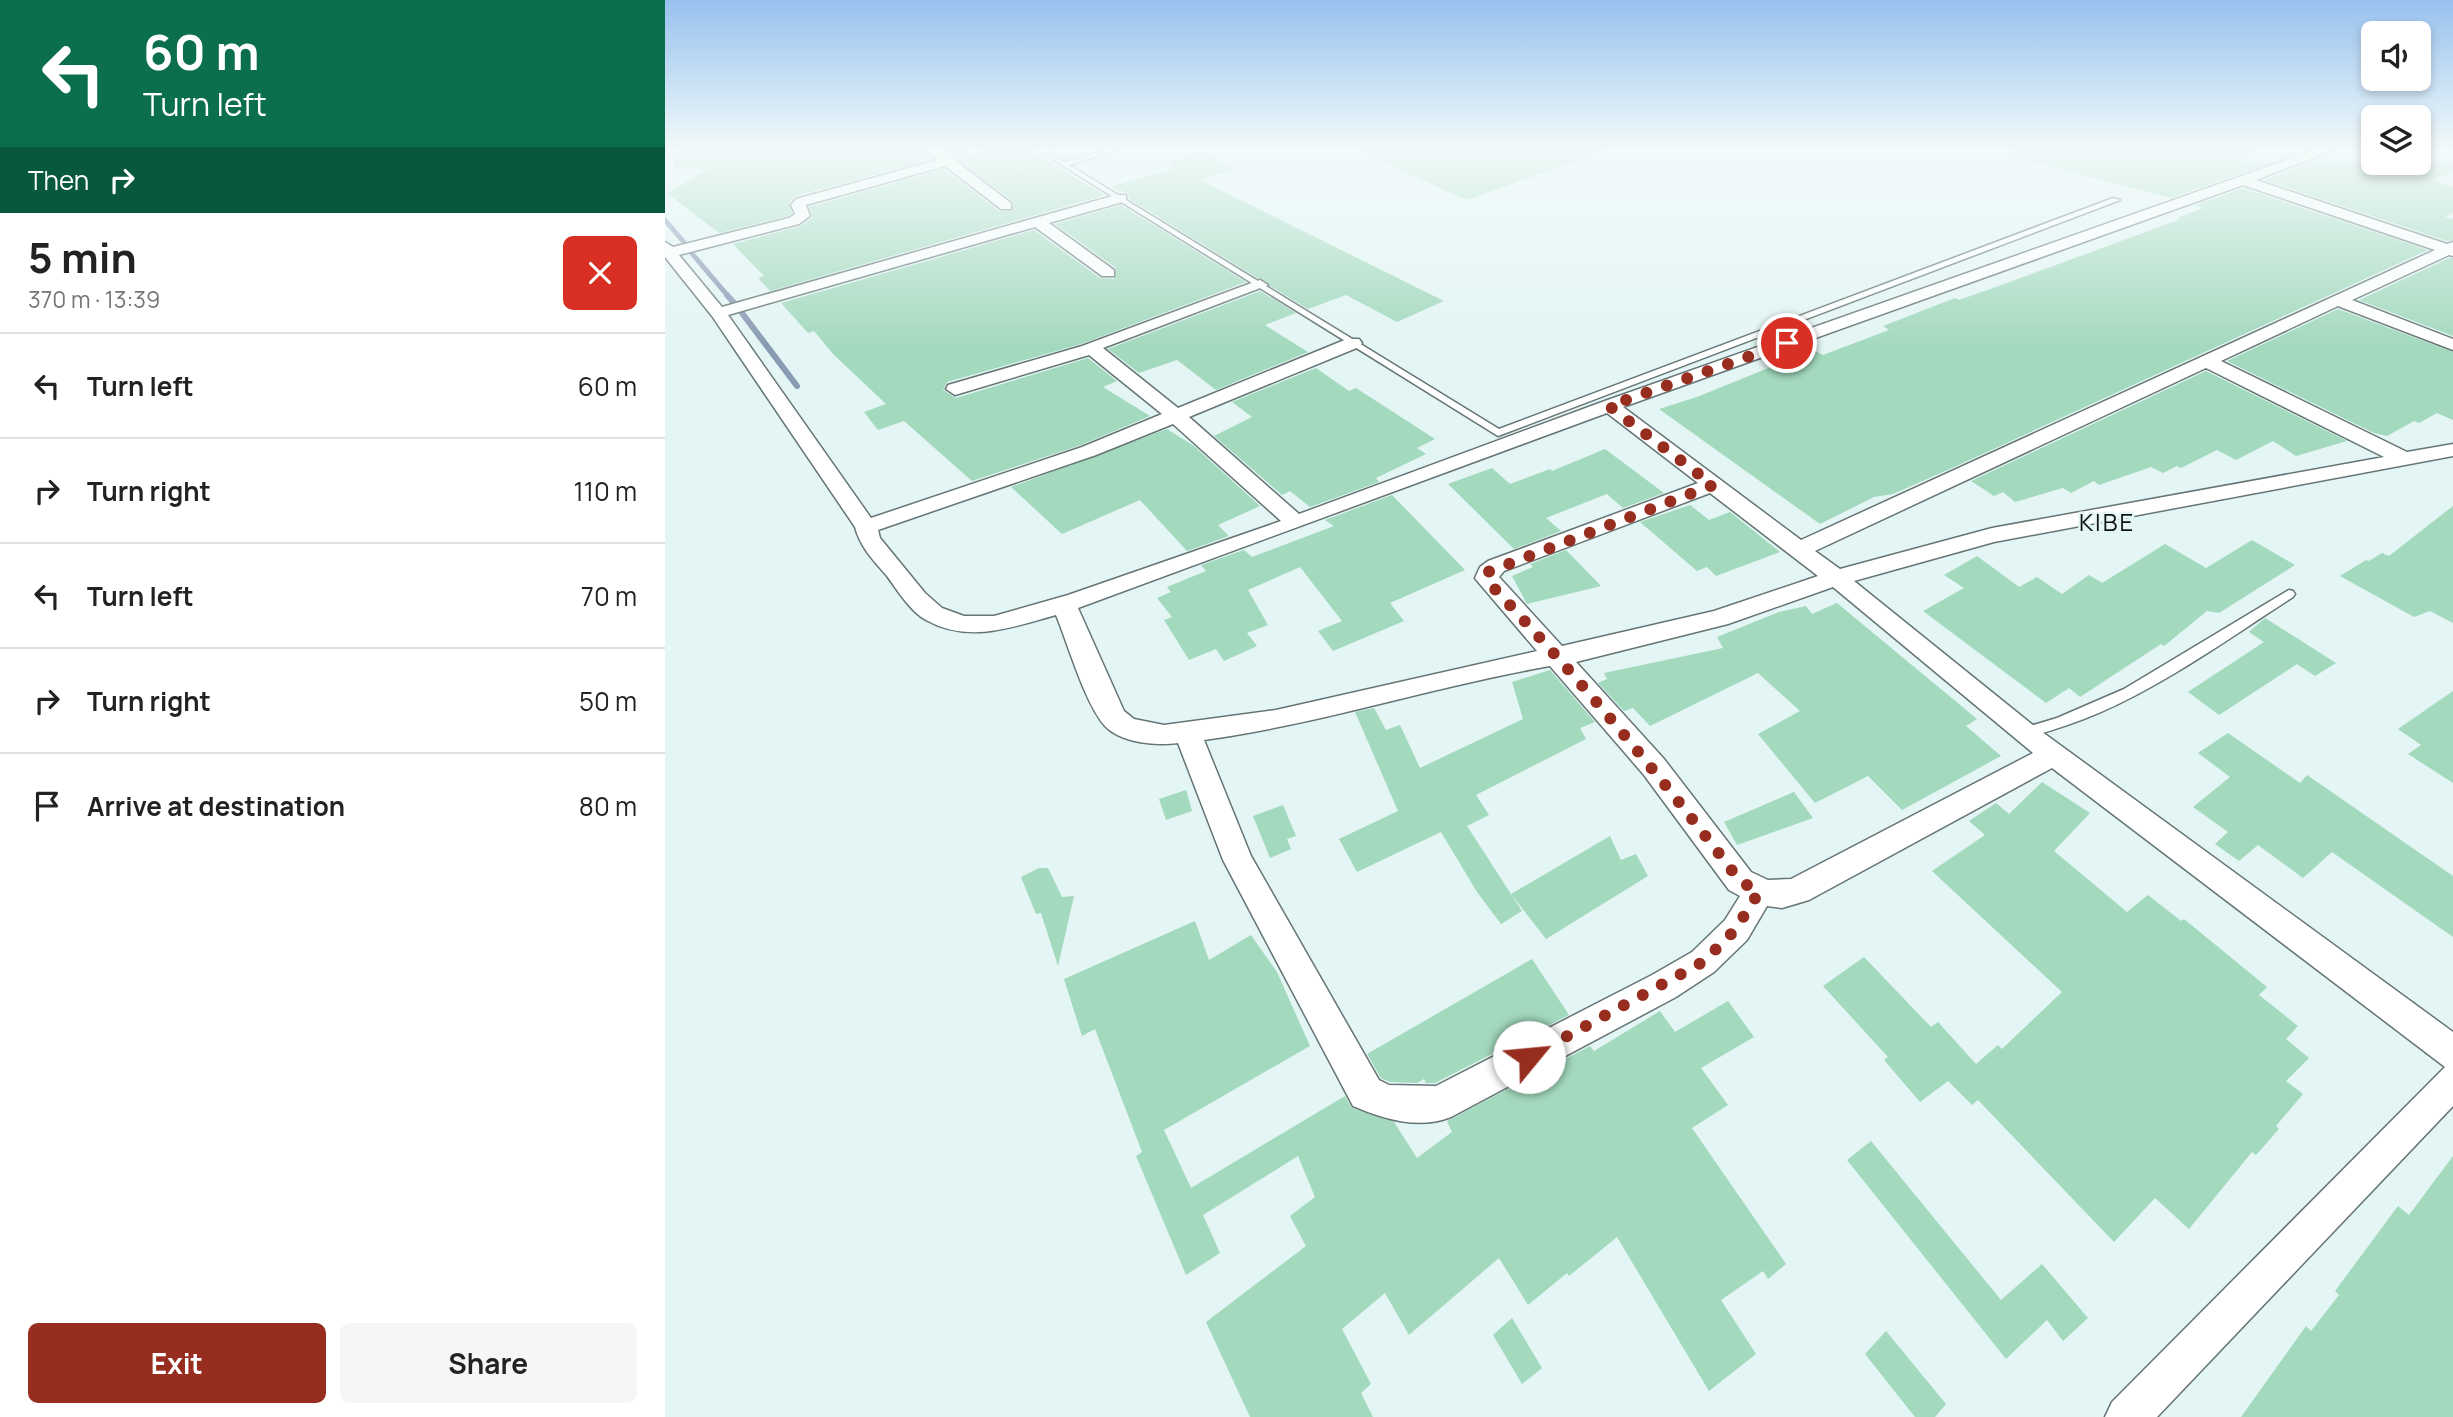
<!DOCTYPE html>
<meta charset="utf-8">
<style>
body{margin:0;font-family:Manrope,sans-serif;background:#f6f6f6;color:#222;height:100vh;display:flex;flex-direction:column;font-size:26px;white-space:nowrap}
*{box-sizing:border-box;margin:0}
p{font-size:23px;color:#767676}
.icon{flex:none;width:38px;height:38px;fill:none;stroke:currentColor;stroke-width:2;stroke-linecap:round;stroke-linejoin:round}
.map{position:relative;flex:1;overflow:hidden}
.sheet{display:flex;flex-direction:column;background:#fff;width:665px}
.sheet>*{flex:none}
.guide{background:#0b6e4f;color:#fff;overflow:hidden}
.controls{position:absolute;left:1696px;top:21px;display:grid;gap:14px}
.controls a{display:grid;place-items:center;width:70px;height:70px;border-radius:10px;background:#fff;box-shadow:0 4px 10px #0003;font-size:35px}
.pin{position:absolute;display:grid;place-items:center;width:60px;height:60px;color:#fff;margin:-30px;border:4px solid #fff;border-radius:50%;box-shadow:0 2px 7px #0007}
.me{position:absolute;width:77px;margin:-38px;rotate:62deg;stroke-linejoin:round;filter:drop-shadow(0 0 5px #0008)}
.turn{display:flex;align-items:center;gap:24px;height:147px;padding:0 28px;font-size:32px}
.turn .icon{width:91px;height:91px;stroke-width:2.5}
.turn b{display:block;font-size:49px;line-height:60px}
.then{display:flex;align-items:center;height:66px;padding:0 28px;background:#0003;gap:14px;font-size:26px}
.round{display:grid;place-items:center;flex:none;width:74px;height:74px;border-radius:10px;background:#f6f6f6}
.headline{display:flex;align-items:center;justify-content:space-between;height:119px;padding:0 28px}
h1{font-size:42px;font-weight:700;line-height:52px}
.primary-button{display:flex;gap:14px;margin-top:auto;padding:14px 28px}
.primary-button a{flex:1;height:80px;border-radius:10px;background:#972d1e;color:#fff;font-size:28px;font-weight:700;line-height:80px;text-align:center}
.primary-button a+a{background:#f6f6f6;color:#222}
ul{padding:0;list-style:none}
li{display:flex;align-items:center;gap:21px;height:105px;padding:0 28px;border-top:2px solid #e0e0e0}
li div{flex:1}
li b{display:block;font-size:26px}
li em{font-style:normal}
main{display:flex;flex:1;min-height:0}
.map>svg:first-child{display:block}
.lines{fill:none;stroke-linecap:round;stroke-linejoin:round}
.stream-far1{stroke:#899ab3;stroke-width:5}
.stream{stroke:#899ab3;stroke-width:6}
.building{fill:#a3d9bd}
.lane-casing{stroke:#657474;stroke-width:3}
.street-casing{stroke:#657474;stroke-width:3}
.lane{fill:#fff;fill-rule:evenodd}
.street{fill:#fff;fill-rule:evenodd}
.route{stroke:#972d1e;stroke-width:12;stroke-dasharray:0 21.6}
.labels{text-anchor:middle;stroke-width:5;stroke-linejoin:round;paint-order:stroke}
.quarter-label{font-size:24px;letter-spacing:2px;fill:#0c1111;stroke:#e3f5f4}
</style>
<main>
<section class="sheet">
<div class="guide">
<div class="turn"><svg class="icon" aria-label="left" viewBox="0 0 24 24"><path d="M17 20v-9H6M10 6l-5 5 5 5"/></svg><div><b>60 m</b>Turn left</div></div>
<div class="then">Then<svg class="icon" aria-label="right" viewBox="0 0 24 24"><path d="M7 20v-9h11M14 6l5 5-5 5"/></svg></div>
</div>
<div class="headline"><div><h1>5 min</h1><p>370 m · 13:39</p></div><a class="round" style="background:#d93025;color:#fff"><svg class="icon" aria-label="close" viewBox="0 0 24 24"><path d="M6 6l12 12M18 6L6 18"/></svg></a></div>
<ul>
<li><svg class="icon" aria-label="left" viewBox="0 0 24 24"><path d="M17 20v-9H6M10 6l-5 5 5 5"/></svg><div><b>Turn left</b></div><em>60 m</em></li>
<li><svg class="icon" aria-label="right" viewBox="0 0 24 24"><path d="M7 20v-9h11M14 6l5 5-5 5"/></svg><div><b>Turn right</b></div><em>110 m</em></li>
<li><svg class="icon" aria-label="left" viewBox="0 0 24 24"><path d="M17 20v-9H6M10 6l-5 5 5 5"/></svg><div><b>Turn left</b></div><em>70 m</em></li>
<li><svg class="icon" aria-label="right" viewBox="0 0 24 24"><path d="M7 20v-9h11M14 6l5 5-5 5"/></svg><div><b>Turn right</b></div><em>50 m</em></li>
<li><svg class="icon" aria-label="arrive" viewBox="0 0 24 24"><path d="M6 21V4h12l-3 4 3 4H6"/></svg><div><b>Arrive at destination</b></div><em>80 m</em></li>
</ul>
<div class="primary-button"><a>Exit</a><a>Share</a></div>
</section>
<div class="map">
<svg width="1788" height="1417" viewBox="0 0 1788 1417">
<rect width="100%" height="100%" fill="#e3f5f4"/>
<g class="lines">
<g class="stream-far1">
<polyline points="257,149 272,159"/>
<polyline points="0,220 23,247"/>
<polyline points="24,250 63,296"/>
</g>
<g class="stream">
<polyline points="62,295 69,303"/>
<polyline points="77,313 132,386"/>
</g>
</g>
<g class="building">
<polygon points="20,149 262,149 262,154 268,159 130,196 124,203 127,213 123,216 54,233 2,193 44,169 9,167 9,155"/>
<polygon points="279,149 300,149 301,155 326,149 361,149 440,195 105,291 93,278 99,276 68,244 136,226 148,217 144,207 279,169 334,211 348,211 348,201"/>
<polygon points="688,149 937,149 937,152 802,200"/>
<polygon points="1347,149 1591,149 1574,163 1606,163 1506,198 1346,156"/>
<polygon points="536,152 571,169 535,180 779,301 732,322 681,295 643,309 464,199 463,193 445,187 509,168 500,163"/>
<polygon points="1643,163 1788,163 1788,172 1767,180 1788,187 1788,213 1780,217 1788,219 1788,240 1782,241 1599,180"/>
<polygon points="1578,188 1763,250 1287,468 1228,494 1209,497 1155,524 994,409 1032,397 1148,350 1158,355 1224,330 1218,326 1290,298 1294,300 1342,283 1516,219 1512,218 1538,208 1530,205"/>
<polygon points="456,205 581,282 416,344 282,382 278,390 291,398 423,358 452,381 438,387 485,416 416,445 307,481 239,421 213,430 199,412 221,404 169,355 149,331 143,333 116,303 369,230 435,278 449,279 451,268 390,224"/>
<polygon points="1784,258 1788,258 1788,336 1694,300"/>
<polygon points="595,291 631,313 600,325 643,352 551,390 512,360 474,373 443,349"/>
<polygon points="1673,309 1788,352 1788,420 1772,413 1754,423 1749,421 1722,436 1709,433 1562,361"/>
<polygon points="651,368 684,391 691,388 770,439 752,448 761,454 711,478 714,482 645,507 625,491 617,495 549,436 587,417 567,402"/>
<polygon points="1541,371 1682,441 1631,456 1608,441 1571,460 1552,450 1516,468 1512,466 1498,473 1486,467 1434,485 1429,481 1406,493 1398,488 1350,502 1338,492 1329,496 1306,481"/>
<polygon points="502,429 529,446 595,506 553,525 564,536 522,551 475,500 397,534 346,487"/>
<polygon points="940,449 999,493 958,508 942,494 881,518 896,531 849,549 783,484 827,468 845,484 885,469 887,471"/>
<polygon points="727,495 800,570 725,603 739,621 668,651 653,631 677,621 635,567 583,590 603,625 582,633 592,646 559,661 551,649 524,660 499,620 507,617 492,598 506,592 502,587 541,571 536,565 579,550 587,557 669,526 660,520"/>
<polygon points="1025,505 1044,520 1065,512 1115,552 1051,576 1042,567 1032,571 975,522"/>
<polygon points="1788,506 1788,623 1765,611 1749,617 1675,576 1701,560 1704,561 1717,553 1724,556"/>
<polygon points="1587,540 1630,565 1554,613 1542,611 1499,646 1496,644 1415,697 1404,688 1381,703 1258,611 1299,588 1279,575 1312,556 1354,587 1372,577 1397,594 1424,575 1437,583 1500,544 1541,568"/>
<polygon points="901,550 936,586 862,604 847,576 868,567 865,564"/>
<polygon points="1172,603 1312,719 1301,726 1336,756 1237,810 1203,776 1150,803 1093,734 1135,711 1093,673 985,726 968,708 959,711 933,683 942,679 939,673 1058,648 1052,637 1114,612 1141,606 1147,614"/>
<polygon points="1600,618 1671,663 1650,676 1632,664 1554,715 1523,692 1599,642 1584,632"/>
<polygon points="885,670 930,722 915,728 921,739 811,795 824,815 802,826 857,911 836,924 812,892 776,832 692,872 674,839 733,811 690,712 709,708 721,730 735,725 755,768 858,719 847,682"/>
<polygon points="1788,691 1788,783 1743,754 1756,745 1733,729"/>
<polygon points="1563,733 1635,783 1642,775 1788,876 1788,937 1667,852 1638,878 1593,845 1574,861 1550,844 1563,832 1528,807 1565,777 1533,753"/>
<polygon points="1377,782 1425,813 1389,851 1462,912 1483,895 1516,921 1519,919 1602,987 1594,995 1633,1026 1621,1039 1644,1058 1621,1081 1638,1094 1611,1126 1614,1129 1591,1155 1587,1152 1524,1229 1490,1198 1449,1242 1313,1100 1307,1105 1283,1081 1255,1102 1219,1060 1223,1057 1158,986 1199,957 1266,1027 1273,1022 1311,1064 1333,1045 1337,1049 1397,992 1267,871 1320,835 1304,821 1331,803 1344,814"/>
<polygon points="521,790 527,811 501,820 494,799"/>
<polygon points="1129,792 1148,818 1072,845 1059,822"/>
<polygon points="618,805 631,836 622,839 626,849 605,858 588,816"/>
<polygon points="945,836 956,860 971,854 983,876 881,939 846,894"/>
<polygon points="374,868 383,868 397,897 409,896 393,966 376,913 371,914 356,877"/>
<polygon points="530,921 544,960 586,935 612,972 645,1046 499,1130 526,1188 680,1096 687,1108 729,1122 752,1158 787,1132 782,1121 925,1046 929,1051 995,1011 1010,1032 1063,1001 1089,1037 1036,1068 1063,1105 1027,1128 1121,1264 1103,1279 1098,1271 1056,1300 1091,1354 1044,1391 952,1237 904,1276 902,1273 863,1305 834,1258 744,1335 720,1293 677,1329 706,1384 696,1393 708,1417 585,1417 541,1322 641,1246 625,1216 650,1197 633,1156 538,1215 555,1253 521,1275 471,1156 477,1152 430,1029 417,1036 399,979"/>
<polygon points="867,959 904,1015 770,1083 761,1083 759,1079 752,1083 725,1082 716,1078 702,1054"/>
<polygon points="1206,1141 1336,1300 1377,1264 1423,1318 1398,1341 1382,1320 1341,1359 1182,1160"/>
<polygon points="1788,1156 1788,1417 1576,1417 1641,1326 1646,1331 1674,1295 1670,1291 1733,1206 1744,1215"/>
<polygon points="847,1318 877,1368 857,1384 828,1335"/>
<polygon points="1221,1331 1281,1404 1270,1417 1250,1417 1200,1354"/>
</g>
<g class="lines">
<g class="lane-casing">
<g id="lane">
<polygon points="371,149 378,149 399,162 446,149 456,149 404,165 834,429 1448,198 1455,200 833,436"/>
<path d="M1624,590L1628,591L1630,594L1628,597C1566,637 1504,682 1436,712C1411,723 1386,731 1360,738L1355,737L1353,733L1355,729L1392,718L1459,689Z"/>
</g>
</g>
<g class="street-casing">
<g id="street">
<polygon points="0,149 17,149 0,155"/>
<path d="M265,149H275L346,203V209H336L280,166L141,205L145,216L134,224L14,255L57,307L451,195H461V201L384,223L449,270V276H437L370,227L63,315L206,518L417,447L497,414L424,355L290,395L281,389L283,385L417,346L589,282L595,280L603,285L438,348L513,408L682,339H694L697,343L694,347L524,417L634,514L937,402L1653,149H1671L1591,180L1782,244L1788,242V256L1784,255L1687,300L1788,339V350L1673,306L1556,361L1742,452L1788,444V456L1329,542L1189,581L1369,726L1788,1032V1106L1492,1417H1440L1447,1402L1780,1067L1387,768L1144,900L1117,908L1102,906L1082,940L1049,972L1011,997L786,1117C753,1130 719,1119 688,1106L558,860L513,743C491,746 456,743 440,726C420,704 403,644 391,615C348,627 304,644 261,620C245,611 233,591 222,576C209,561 195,547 190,527L47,316L0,257V242L8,247L124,218L130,214L126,205L131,199L273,160L264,152ZM1578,185L1770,250L1136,540L958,407ZM1541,368L1719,457L1327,528L1175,569L1150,551ZM942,413L1033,483L823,561L815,567L810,578L814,583L872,651L611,710L499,725L469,719L459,711L413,608ZM508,424L616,521L403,595L329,616H299L277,608L260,593L215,538L213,530L431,455ZM1045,493L1153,576L1049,611L897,646L834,577L839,571ZM1168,587L1368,753L1126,879L1103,880L1086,872L999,759L911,662L1063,624ZM885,666L979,775L1064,890L1075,896L1060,920L1027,952L987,975L771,1086L724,1085L714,1080L586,856L539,740C656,724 769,686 885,666Z"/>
</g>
</g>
<use href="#lane" class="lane"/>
<use href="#street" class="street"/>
</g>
<linearGradient id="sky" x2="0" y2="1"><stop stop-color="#97c1ee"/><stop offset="0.43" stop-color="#f2fafa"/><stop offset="1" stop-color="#f2fafa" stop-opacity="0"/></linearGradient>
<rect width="1788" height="347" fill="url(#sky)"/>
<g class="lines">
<path class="route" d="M864,1057L1038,962L1070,930L1094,892L1075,881C997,778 916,680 827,586L822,579L823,572L1048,485L944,406L1122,343"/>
</g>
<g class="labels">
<g class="quarter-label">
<text x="1442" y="531">KIBE</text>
</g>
</g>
</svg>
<div class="controls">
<a><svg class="icon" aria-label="sound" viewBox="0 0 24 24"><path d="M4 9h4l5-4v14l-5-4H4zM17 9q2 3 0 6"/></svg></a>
<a><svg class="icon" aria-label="layers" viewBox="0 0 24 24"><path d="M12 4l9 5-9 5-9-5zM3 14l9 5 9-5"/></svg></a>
</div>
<div class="pin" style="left:1122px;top:343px;background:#d93025"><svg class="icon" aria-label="arrive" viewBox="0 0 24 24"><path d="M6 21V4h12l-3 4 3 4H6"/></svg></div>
<svg class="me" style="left:864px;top:1057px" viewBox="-20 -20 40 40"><circle r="19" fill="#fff"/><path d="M0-13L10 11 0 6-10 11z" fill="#972d1e"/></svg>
</div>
</main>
